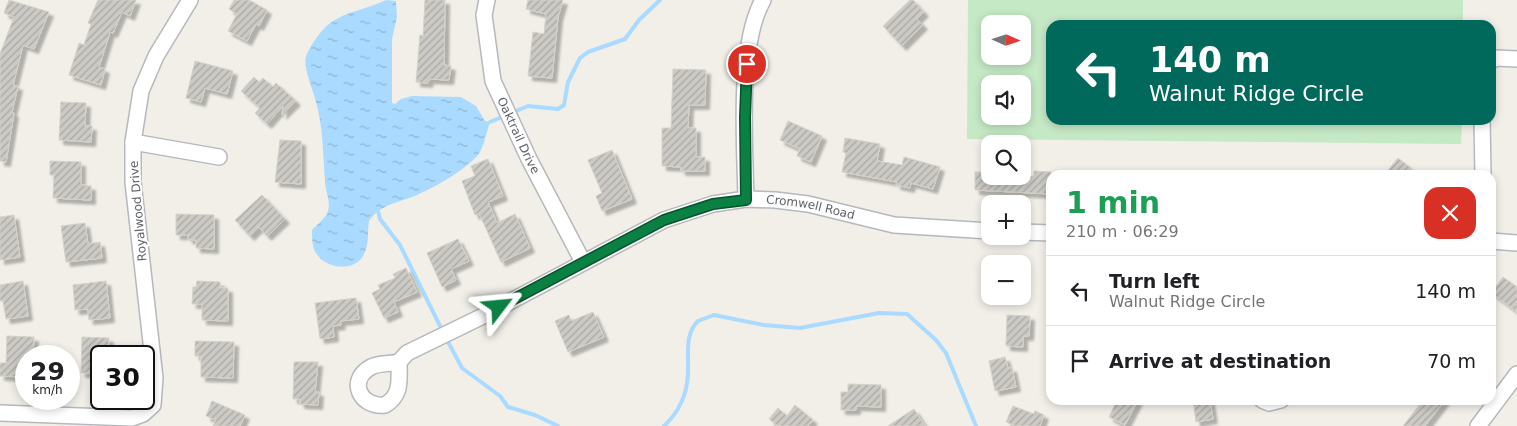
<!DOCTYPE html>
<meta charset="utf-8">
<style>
body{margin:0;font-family:"DejaVu Sans",sans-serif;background:#f6f6f6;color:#202124;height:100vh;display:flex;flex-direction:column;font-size:19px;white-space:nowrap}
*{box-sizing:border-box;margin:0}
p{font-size:16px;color:#757577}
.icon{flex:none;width:28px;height:28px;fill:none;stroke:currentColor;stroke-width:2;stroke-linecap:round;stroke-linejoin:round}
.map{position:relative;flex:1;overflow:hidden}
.side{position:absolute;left:1046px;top:170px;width:450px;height:235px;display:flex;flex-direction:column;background:#fff;border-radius:15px;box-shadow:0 2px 8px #0003}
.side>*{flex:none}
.guide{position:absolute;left:1046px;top:20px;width:450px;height:105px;border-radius:15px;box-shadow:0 2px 8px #0003;background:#00695c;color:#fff;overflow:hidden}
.needle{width:32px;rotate:93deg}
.tools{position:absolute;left:981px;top:15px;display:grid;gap:10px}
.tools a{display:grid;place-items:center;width:50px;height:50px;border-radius:10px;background:#fff;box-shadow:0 2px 8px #0003;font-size:25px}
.speed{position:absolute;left:15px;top:345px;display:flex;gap:10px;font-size:25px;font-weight:700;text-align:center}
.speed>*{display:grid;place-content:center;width:65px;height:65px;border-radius:50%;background:#fff;box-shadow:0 2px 8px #0003;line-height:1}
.speed small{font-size:12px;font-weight:400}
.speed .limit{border:2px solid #111;border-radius:8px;background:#fff;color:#111}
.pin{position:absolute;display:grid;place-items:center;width:42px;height:42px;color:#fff;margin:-21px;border:2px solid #fff;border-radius:50%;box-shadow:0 1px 5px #0007}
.me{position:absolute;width:55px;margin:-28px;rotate:61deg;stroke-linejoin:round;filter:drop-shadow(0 0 4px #0008)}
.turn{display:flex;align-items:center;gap:18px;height:105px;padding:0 20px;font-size:22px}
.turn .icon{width:65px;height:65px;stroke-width:2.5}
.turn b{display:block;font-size:35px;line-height:42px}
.round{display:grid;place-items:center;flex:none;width:52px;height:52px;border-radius:15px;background:#f6f6f6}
.overview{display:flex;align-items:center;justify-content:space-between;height:85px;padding:0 20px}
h1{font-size:30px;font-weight:800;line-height:38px;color:#1e9e55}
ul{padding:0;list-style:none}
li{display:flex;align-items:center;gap:15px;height:70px;padding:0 20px;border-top:1px solid #e0e0e0}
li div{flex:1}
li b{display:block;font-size:19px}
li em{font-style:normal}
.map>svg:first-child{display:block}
.park{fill:#c5e8c5;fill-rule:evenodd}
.water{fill:url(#water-ripples)}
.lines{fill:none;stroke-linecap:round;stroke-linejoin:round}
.stream{stroke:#aadaff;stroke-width:4}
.building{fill:url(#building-hatch);stroke:#d6d1c6;filter:url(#shadow)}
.minor-casing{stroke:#b5b8bc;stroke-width:18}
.minor{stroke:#fff;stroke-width:15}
.route-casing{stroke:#07532c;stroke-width:12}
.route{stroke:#0b8043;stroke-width:9}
.labels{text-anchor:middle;stroke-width:4;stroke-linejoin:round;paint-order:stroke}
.street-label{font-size:12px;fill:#5f6368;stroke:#fff}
</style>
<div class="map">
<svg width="1517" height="426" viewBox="0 0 1517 426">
<defs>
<pattern id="water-ripples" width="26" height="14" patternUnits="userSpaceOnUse" patternTransform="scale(1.25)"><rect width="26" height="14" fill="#aadaff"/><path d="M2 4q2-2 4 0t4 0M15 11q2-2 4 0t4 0" fill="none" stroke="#8eb4d2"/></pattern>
<pattern id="building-hatch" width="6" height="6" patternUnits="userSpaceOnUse" patternTransform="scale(1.25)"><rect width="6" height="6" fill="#cccac5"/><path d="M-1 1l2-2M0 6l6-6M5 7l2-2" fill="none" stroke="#a9a8a4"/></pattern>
<filter id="shadow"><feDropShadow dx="4.5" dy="4.5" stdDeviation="1" flood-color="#0004"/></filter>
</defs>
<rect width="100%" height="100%" fill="#f1efe8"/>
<path class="park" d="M968,0H1463V25H1051V120H1462L1461,144L967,139ZM990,24H1022V56H990ZM990,84H1022V116H990Z"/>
<path class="water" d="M386,0L396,1L397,17L392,39V103L395,104L401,99L412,96L461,97L476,106L485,121L490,122C487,131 484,147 478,155C464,171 432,189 412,197C396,203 380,205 369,221C367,233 370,244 363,256C354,272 325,269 316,253C312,248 312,237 312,230C317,224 324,221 328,211C331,201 325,191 325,181C323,153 323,125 315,98C312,88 303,67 306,57C309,47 321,30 330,23C347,11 368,9 386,0Z"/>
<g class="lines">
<g class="stream">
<polyline points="511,113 528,106 558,109 564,105 568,82 580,58 588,52 625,39 639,20 660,0"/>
<polyline points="490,122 504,116"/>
<polyline points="378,211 380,219 400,245 443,332"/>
<polyline points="446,338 462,368 500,396 508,407 535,415 558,426"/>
<path d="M664,426C679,412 687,394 688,374C689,357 684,334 698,321L714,315L764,325L800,328L879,313L907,314L936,340L946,353L976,426"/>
</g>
</g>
<g class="building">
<polygon points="9,0 49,12 34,49 23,45 13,85 18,86 12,112 14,113 6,162 0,161 0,54 14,17 4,13"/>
<polygon points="98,0 136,0 130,16 122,12 113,33 110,32 99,67 105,69 101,85 69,75 79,43 84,45 91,24 88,23"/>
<polygon points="234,0 249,0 267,10 259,26 256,24 247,41 228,31 237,14 229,9"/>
<polygon points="425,0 445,0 444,65 451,66 449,80 429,79 428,83 416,82 420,35 423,36"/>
<polygon points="528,0 563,0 558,17 552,78 528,76 533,32 544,34 546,14 526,9"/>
<polygon points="910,0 913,0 924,12 917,19 923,25 902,46 883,26"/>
<polygon points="195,61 233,71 227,94 205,88 201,102 186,98"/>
<polygon points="673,69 706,70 705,105 689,105 688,128 696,128 696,157 705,157 705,171 681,171 681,167 662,166 662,128 671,128"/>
<polygon points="254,77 259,82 263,78 273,87 276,83 296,101 282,115 283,106 267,124 255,113 260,108 241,91"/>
<polygon points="61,102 86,103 85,126 92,126 91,142 59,140"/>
<polygon points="788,121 822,136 811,162 797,156 800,149 780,140"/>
<polygon points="845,138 880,144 877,161 902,165 904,157 940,167 933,189 911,183 910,188 896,185 897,182 842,172 846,153 843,152"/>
<polygon points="280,140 301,141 301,184 275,182"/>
<polygon points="612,150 632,199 602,211 596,196 602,193 588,160"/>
<polygon points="1398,158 1412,169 1407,175 1384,175"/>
<polygon points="488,159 503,196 488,202 497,223 515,214 530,248 501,262 479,213 475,215 462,181 475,176 471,166"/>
<polygon points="50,161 81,162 81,185 91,186 91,200 53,198 54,175 50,175"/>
<polygon points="1034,171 1051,172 1051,194 975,190 975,172 990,172 990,176 1034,176"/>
<polygon points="262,195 285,219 267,236 259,227 250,236 235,220"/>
<polygon points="176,214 214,215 214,249 196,248 196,240 188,239 188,235 176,235"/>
<polygon points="14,215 20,257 0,260 0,217"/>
<polygon points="85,223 88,244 100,242 102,258 66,262 61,226"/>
<polygon points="458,239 469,261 451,269 456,280 442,287 427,253"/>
<polygon points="406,268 417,292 394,302 398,312 384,318 372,293 380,289 378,285 395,278 393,274"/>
<polygon points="1503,277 1517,287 1517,312 1491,293"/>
<polygon points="23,281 28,316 6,319 3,301 0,301 0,285"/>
<polygon points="106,281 110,318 89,320 88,309 75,310 73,285"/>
<polygon points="197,281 220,282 220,288 228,288 228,321 202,320 202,304 192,304 193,287 196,287"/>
<polygon points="356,298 359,319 340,321 341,325 333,326 334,337 320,339 315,303"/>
<polygon points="593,312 604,337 568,352 555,321 569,315 571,321"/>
<polygon points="1007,315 1030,316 1029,336 1023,336 1023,347 1006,346"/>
<polygon points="7,336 34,337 33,356 26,356 26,377 0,376 0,363 6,363"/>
<polygon points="82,337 109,338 108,356 101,356 101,373 81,373"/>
<polygon points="195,341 234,342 233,378 201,377 201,356 195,356"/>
<polygon points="1005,357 1008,368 1012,368 1016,387 995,391 989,361"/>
<polygon points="294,362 318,362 315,392 319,392 318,405 300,404 300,399 293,399"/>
<polygon points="848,384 881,385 881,407 856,406 856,410 841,410 841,392 848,392"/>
<polygon points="1117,400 1138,400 1125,425 1109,417"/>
<polygon points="1193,400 1210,400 1213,419 1196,422"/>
<polygon points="1423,400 1445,400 1425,426 1403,426"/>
<polygon points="212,401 245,415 240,426 213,426 216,420 206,416"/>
<polygon points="795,405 813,420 808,426 778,426 769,419 778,408 787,416"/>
<polygon points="1013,406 1034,414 1035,411 1044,415 1040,426 1016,426 1006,422"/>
<polygon points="914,409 925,426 888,426"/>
</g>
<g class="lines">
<g class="minor-casing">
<g id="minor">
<path id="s1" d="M487,0L484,15L493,81L529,159L583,262"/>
<polyline points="1491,61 1496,58 1517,59"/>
<polyline points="1482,120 1483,175"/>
<polyline points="133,142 219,157"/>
<path d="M746,199C745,146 737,46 763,0"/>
<polyline points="1022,232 1051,233"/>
<polyline points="1491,241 1517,243"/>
<path id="s2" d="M399,362C399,380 402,395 385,405C360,408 347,380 371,367C378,363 390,364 399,362L407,353L483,316L664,220L713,204L746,199L775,200L808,204L894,225L990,231"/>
<polyline points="1262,400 1269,403 1281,400"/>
<polyline points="0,413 132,418 143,414 153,405 155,378 133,182 133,142 141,91 156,56 190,0"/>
<polyline points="1478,426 1517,374"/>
</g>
</g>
<use href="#minor" class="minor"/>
</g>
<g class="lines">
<g class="route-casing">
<polyline id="route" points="499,307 664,220 713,204 746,200 745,117 747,64"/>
</g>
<use href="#route" class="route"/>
</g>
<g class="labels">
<g class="street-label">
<text dy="4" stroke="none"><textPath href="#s1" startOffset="142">Oaktrail Drive</textPath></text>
<text dy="4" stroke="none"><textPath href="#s2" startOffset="589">Cromwell Road</textPath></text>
<text transform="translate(138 211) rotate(-95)" y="4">Royalwood Drive</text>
</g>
</g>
</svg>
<div class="tools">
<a><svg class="needle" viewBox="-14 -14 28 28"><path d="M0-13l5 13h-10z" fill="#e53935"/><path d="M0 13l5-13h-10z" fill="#757577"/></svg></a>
<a><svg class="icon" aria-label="sound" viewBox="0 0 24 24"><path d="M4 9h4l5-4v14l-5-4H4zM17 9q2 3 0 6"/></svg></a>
<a><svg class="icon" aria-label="search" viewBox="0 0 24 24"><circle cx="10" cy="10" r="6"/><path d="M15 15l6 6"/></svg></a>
<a>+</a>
<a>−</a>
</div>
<div class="speed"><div>29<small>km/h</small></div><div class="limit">30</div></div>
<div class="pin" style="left:747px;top:64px;background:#d93025"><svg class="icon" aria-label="arrive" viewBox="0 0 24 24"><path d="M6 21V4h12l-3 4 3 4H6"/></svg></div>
<svg class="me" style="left:499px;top:307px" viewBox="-20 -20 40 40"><path d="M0-17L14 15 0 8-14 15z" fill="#0b8043" stroke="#fff" stroke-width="4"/></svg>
<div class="guide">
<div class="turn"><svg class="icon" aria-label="left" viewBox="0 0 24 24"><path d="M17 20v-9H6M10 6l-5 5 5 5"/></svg><div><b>140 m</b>Walnut Ridge Circle</div></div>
</div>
<section class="side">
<div class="overview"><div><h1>1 min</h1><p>210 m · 06:29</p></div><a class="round" style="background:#d93025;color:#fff"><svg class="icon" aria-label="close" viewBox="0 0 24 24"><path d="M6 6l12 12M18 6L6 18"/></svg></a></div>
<ul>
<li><svg class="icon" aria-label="left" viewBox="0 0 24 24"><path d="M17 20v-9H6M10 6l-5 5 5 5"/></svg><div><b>Turn left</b><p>Walnut Ridge Circle</p></div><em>140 m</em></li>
<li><svg class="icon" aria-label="arrive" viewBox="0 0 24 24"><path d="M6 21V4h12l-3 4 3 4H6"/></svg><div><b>Arrive at destination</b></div><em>70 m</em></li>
</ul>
</section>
</div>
